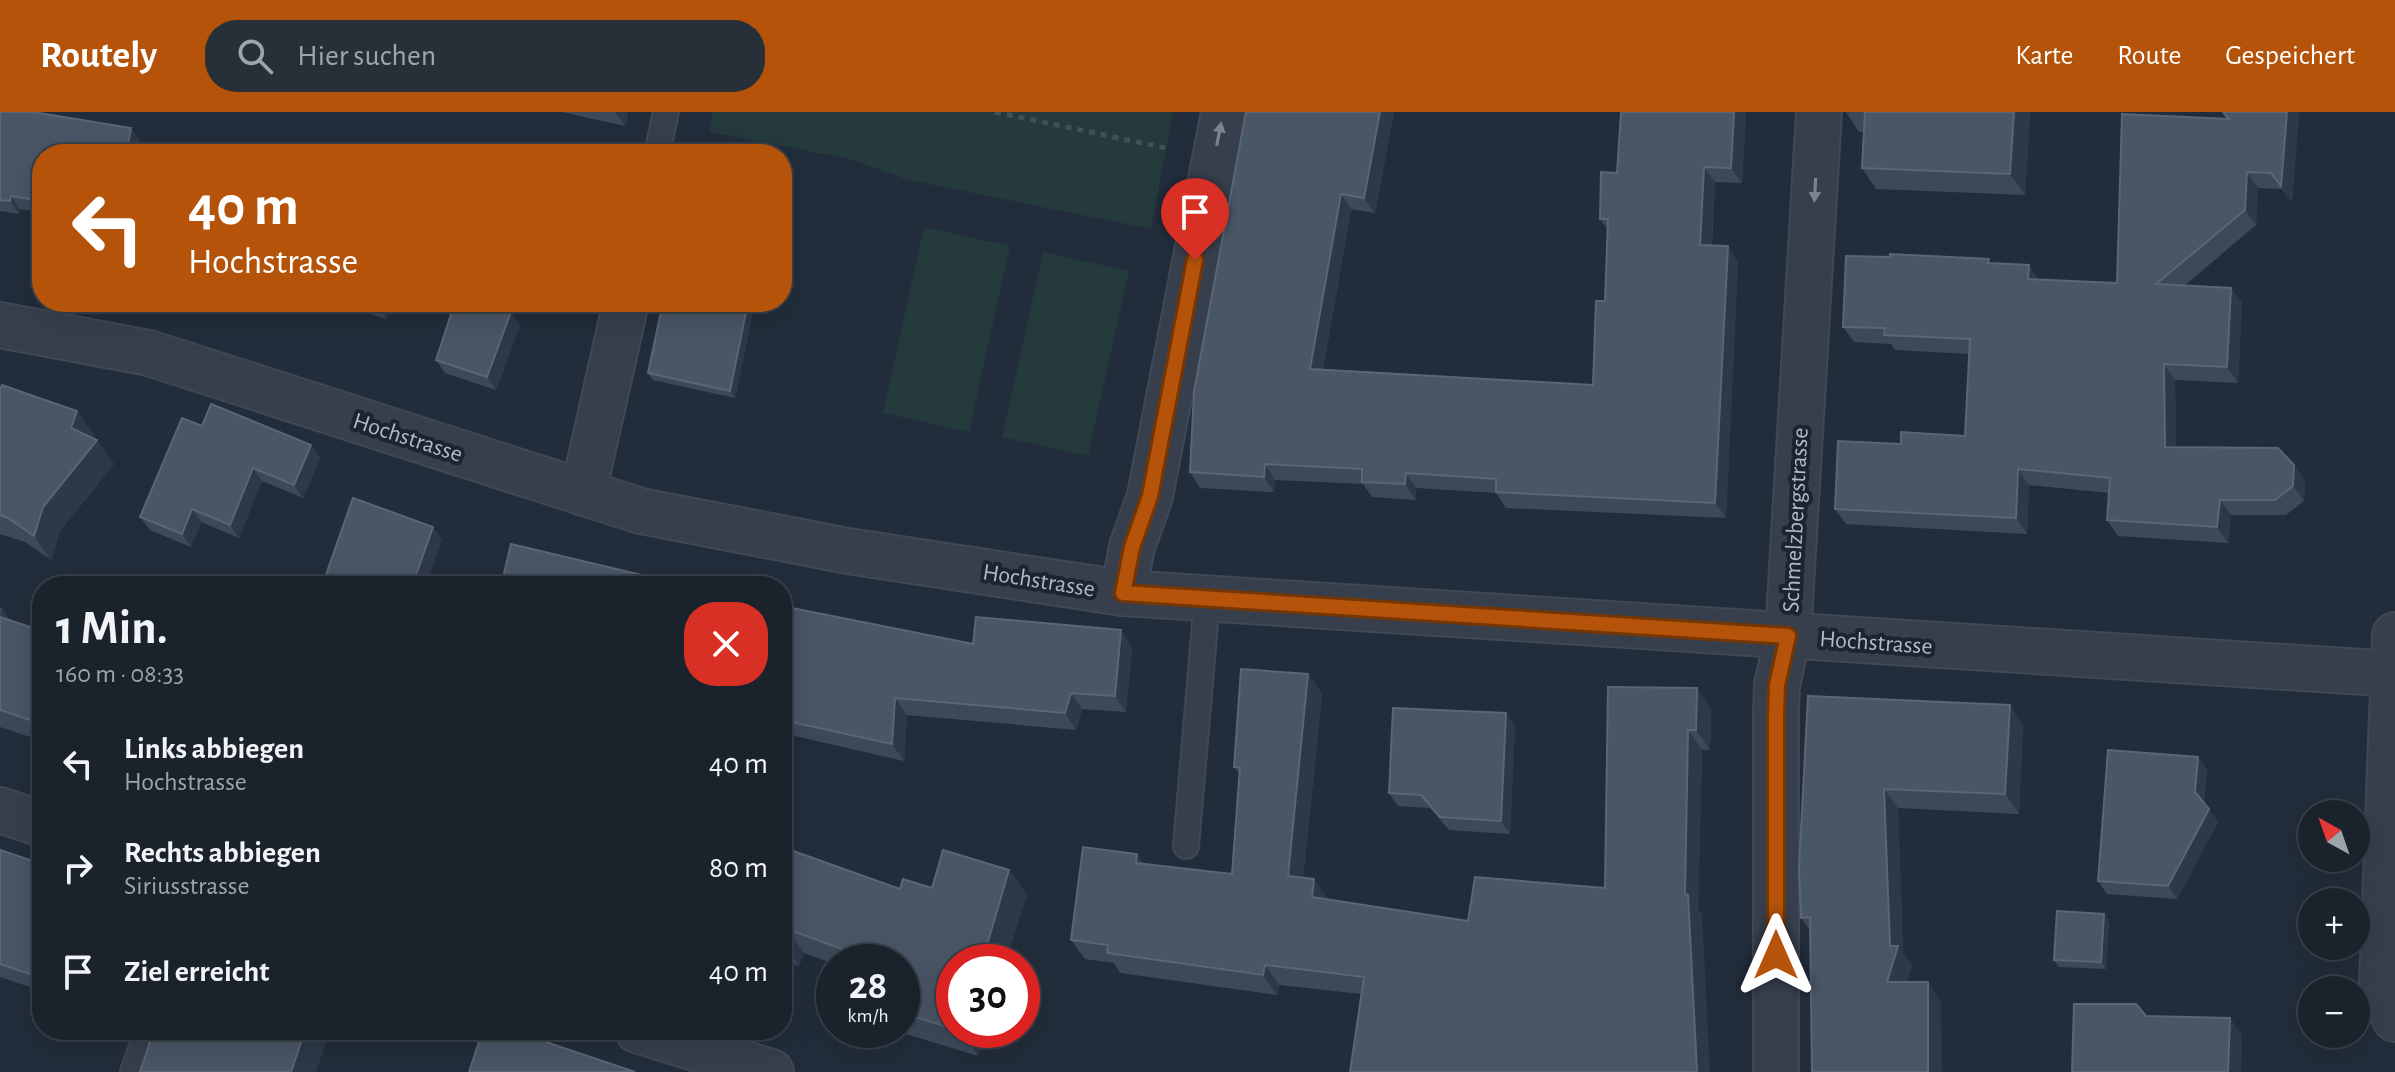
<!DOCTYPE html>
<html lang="de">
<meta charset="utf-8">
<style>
body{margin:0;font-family:"Alegreya Sans",sans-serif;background:#272f38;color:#f1f3f6;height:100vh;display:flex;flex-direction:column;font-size:30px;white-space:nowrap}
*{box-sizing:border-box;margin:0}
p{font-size:26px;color:#9fa4a9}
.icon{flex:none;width:44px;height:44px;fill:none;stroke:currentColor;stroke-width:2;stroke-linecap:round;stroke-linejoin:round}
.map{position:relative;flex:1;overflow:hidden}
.panel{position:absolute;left:32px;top:464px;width:760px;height:464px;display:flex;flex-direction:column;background:#1a222c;border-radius:32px;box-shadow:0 8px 32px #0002,0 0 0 2px #383f48}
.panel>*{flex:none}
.guide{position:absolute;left:32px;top:32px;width:760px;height:168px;border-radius:32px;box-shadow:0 8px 32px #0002,0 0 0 2px #383f48;background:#b45309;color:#fff;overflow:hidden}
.needle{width:52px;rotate:320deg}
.controls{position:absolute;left:2298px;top:688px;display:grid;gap:16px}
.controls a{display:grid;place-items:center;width:72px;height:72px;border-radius:50%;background:#1a222c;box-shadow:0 8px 32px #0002,0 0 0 2px #383f48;font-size:40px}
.speed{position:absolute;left:816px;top:832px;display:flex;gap:16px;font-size:40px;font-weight:700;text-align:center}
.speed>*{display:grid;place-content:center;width:104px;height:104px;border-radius:50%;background:#1a222c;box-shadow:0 8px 32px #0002,0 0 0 2px #383f48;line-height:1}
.speed small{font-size:20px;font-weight:400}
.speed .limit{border:12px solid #d22;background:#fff;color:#111}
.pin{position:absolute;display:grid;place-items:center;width:68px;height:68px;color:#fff;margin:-82px -34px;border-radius:50% 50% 50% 0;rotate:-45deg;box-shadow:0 0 8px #0007}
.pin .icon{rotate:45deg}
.me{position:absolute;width:88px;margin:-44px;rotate:0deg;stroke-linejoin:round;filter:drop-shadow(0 0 6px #0008)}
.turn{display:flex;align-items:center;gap:28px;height:168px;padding:0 24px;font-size:36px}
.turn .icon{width:104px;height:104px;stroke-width:2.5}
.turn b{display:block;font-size:56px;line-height:68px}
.round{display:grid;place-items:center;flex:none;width:84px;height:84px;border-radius:32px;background:#272f38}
.overview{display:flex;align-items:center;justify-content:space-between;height:136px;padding:0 24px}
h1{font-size:48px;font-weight:700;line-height:60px}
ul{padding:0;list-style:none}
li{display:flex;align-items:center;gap:24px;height:104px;padding:0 24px}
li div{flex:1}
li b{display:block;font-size:30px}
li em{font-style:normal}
header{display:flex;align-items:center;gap:48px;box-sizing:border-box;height:112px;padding:0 40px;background:#b45309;color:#fff}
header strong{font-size:38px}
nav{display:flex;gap:44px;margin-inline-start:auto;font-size:28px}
.search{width:560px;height:72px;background:#272f38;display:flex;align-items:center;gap:20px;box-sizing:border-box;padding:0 28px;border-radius:32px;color:#9fa4a9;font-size:30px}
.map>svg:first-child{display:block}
.green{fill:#243a3c}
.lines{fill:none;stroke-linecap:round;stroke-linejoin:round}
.service-casing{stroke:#3f4854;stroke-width:28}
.minor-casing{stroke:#3f4854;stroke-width:48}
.path{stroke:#3d5354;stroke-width:5;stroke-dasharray:6 6;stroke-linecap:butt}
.service{stroke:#363f4b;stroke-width:24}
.minor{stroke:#363f4b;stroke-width:44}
.wall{fill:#3d495a}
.shaded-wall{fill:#2d3949}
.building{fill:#495666;stroke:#5a6575;stroke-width:2}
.oneway{fill:#7a838f}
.route-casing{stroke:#753606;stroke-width:20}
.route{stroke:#b45309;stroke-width:14}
.labels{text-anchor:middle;stroke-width:8;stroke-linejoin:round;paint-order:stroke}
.street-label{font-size:24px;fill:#b1bac7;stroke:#1b2430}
</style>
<header>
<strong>Routely</strong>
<div class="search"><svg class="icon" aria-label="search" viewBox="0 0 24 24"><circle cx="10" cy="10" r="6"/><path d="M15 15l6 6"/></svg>Hier suchen</div>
<nav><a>Karte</a><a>Route</a><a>Gespeichert</a></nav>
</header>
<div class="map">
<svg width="2395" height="960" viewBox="0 0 2395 960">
<rect width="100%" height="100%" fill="#222d3b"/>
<g class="green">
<polygon points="713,0 1173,0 1151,117 909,68 849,47 709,20"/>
<polygon points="924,115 1010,134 969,320 883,301"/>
<polygon points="1043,140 1129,159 1088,344 1002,325"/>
</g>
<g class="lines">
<g class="service-casing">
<g id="service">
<polyline points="657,42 666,0"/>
<polyline points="1186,734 1207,488"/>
<polyline points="133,960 148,918"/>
</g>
</g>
<g class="minor-casing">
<g id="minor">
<polyline points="0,213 149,241 641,399 848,439 1123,481 2395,562"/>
<polyline points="583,381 626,190"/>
<polyline points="1123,481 1132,435 1150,384 1224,0"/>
<polyline points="2395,523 2382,872 2395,907"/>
<polyline points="0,698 42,712"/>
<polyline points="637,918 771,960"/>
<polyline points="1776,960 1776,602 1777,573 1788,524 1819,0"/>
</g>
</g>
<polyline class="path" points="995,0 1166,36"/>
<use href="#service" class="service"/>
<use href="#minor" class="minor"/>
</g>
<g class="wall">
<polygon points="0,0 131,16 140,29 42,42 42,100 20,97 19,102 0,99"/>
<polygon points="562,0 628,0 625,14"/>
<polygon points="1394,0 1375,101 1351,97 1323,257 1593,273 1605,189 1608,118 1600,107 1617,61 1746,0 1742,71 1715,70 1712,133 1738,149 1726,406 1506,396 1496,381 1416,376 1416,388 1372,385 1363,372 1275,368 1274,380 1200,376 1190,360 1194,280"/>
<polygon points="1846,0 2030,0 2025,83 1876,77 1862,56 1864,20 1859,20"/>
<polygon points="2222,0 2299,0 2292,90 2282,77 2258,76 2256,113 2184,174 2231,176 2242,191 2238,271 2175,268 2176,335 2305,368 2304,389 2286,403 2231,403 2228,431 2118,424 2107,408 2109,381 2029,373 2027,422 1846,412 1835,397 1901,332 1965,324 1969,242 1895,238 1891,232 1854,230 1843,215 1992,151 2039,167 2117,171 2227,7"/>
<polygon points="337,190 392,190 386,207"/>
<polygon points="755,190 735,286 653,268 648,261"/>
<polygon points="520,213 496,278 445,261 436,248"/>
<polygon points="0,279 77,299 94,323 93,326 114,352 60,419 51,448 25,430 0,422"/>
<polygon points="202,314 311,333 320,346 303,386 262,369 239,426 201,410 191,435 150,418 140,405"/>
<polygon points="782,494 973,532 1132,535 1126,600 1082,597 1076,618 907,603 904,649 782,621"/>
<polygon points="0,496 2,496 10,508 42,519 42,629 0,615"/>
<polygon points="1308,562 1322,582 1303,766 1328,788 1468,809 1605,776 1608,575 1711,596 1710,638 1702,638 1698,798 1702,802 1361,882 1279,873 1277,883 1120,861 1114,851 1085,847 1071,828 1137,742 1144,752 1232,762 1240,663 1234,655"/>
<polygon points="1808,584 2023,613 2019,702 1898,696 1903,841 1912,853 1907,870 1941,890 1810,818 1801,806"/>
<polygon points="1515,614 1510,722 1449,718 1430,696 1398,694 1389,681"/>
<polygon points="2198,645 2207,658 2204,691 2218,710 2177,787 2107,782 2098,769"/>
<polygon points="782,735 900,777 932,776 1009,758 1027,783 954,850 954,918 986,918 978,944 893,918 902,918 902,850 834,850 834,852 804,841 799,854 782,848"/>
<polygon points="0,738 42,752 42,879 0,865"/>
<polygon points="2104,802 2109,808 2106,857 2059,855 2054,848"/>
</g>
<g class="shaded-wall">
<polygon points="615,0 628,0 625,14"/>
<polygon points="1380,0 1394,0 1375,101 1364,86"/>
<polygon points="1734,0 1746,0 1742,71 1731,56"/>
<polygon points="2014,0 2030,0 2025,83 2010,62"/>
<polygon points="2287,0 2299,0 2292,90 2281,74"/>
<polygon points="131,16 140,29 138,42 126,42"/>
<polygon points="1704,55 1715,70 1711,148 1700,133"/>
<polygon points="2247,60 2258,76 2256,113 2245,98"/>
<polygon points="1341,82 1351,97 1320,272 1310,257"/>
<polygon points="11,84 20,97 19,102 10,89"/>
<polygon points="1728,134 1738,149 1726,406 1715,391"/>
<polygon points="2029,153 2040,169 2028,167"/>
<polygon points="2231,176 2242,191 2238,271 2227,255"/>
<polygon points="374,190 392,190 386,207"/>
<polygon points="748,190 755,190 735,286 730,279"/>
<polygon points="511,200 520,213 496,278 487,265"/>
<polygon points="2164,252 2175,268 2176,351 2165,335"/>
<polygon points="77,299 94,323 89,338 97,328 114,352 60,419 51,448 34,424"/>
<polygon points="311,333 320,346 303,386 294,373"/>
<polygon points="1265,352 1275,368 1274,380 1264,365"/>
<polygon points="2294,353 2305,368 2304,389 2293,374"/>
<polygon points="253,356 262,369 239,426 230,413"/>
<polygon points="2018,357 2029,373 2027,422 2016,406"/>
<polygon points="1406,361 1416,376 1416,388 1405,372"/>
<polygon points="2220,388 2231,403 2228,431 2217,415"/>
<polygon points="192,397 201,410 191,435 182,422"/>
<polygon points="433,415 442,428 426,474 412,474"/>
<polygon points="2,496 17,518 0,506"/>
<polygon points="1121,518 1132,535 1126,600 1115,584"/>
<polygon points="1308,562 1322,582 1301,784 1288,764"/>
<polygon points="1697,576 1711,596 1710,638 1696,618"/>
<polygon points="1071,581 1082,597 1076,618 1065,601"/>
<polygon points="895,586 907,603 904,649 892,632"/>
<polygon points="2010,593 2023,613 2019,702 2005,682"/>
<polygon points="1506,601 1515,614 1510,722 1501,709"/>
<polygon points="1688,618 1702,638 1698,798 1702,802 1710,960 1697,960 1685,782"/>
<polygon points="2198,645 2207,658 2204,693 2195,680"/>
<polygon points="1884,677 1898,696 1903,841 1912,853 1901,890 1887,870 1890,834"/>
<polygon points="2209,697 2218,710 2177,787 2168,774"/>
<polygon points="1137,742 1151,761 1136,751"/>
<polygon points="1009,758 1027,783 1006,850 982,850"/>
<polygon points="1314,767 1328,787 1326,805 1312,785"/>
<polygon points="2104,802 2109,808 2106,857 2101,850"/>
<polygon points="787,817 804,841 799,854 782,829"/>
<polygon points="1265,853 1279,873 1277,883 1263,863"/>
<polygon points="1928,870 1941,890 1942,960 1928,960"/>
<polygon points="2230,906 2242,923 2241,960 2228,960"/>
<polygon points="305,918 327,918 329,921 316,960 291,960"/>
<polygon points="962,918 986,918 978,944 961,919"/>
</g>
<g class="building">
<polygon points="0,0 33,0 131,16 126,42 42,42 42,89 11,84 10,89 0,88"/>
<polygon points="1246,0 1380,0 1364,86 1341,82 1310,257 1593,273 1596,189 1605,189 1608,107 1600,107 1601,60 1617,61 1621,0 1734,0 1731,56 1704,55 1700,133 1728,134 1715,391 1496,380 1496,367 1406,361 1405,372 1362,370 1362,357 1265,352 1264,365 1190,360 1194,280"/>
<polygon points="1865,0 2014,0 2010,62 1862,56"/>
<polygon points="2223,0 2287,0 2281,74 2271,61 2247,60 2245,98 2156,172 2231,176 2227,255 2164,252 2165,335 2278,336 2294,353 2293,374 2275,388 2220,388 2217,415 2107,408 2110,366 2018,357 2016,406 1835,397 1838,329 1901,332 1901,320 1965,324 1970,227 1884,223 1885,216 1843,215 1846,144 1890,145 1890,142 1989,147 1988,151 2029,153 2028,167 2117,171 2122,2 2229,7"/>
<polygon points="455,190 478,190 511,200 487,265 436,248"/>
<polygon points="663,190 748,190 730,279 648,261"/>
<polygon points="2,273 77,299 71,316 97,328 43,395 34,424 8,406 0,403 0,279"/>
<polygon points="211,292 311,333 294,373 253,356 230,413 192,397 182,422 140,405 182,306 202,314"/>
<polygon points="353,386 433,415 412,474 322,474"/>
<polygon points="511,432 688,474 501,474"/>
<polygon points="782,494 973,532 976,505 1121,518 1115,584 1071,581 1065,601 895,586 892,632 782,608"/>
<polygon points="0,505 42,519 42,612 0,598"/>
<polygon points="1241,557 1308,562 1288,764 1314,767 1312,785 1468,809 1475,765 1605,776 1608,575 1697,576 1696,618 1688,618 1685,782 1688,783 1697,960 1350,960 1364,865 1265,853 1263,863 1107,841 1108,833 1071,828 1083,735 1137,742 1136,751 1232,762 1240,655 1234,655"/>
<polygon points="1808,584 2010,593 2005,682 1884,677 1890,834 1898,834 1887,870 1928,870 1928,960 1812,960 1810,805 1801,806 1799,756"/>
<polygon points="1393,596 1506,601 1501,709 1440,705 1421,683 1389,681"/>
<polygon points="2108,638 2198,645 2195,680 2209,697 2168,774 2098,769"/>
<polygon points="782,735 900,777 903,767 932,776 943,738 1009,758 982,850 954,850 954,917 902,901 902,850 878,850 787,817 782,829"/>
<polygon points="0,738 42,752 42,866 0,852"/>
<polygon points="2057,799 2104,802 2101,850 2054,848"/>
<polygon points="2074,892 2136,892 2146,904 2230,906 2228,960 2072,960"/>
<polygon points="154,918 305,918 291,960 140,960"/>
<polygon points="483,918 531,918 548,924 546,930 635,960 469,960"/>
</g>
<defs><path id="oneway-solid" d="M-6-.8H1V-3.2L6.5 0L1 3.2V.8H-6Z" transform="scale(2)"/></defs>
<g class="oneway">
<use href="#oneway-solid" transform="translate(1219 22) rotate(-79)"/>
<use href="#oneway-solid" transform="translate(1815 78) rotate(93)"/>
</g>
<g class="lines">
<g class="route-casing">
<polyline id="route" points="1195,148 1150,384 1132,435 1123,481 1788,524 1777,573 1776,602 1776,843"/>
</g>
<use href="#route" class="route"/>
</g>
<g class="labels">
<g class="street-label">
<text transform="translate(408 325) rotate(18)" y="8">Hochstrasse</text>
<text transform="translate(1795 408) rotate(-87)" y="8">Schmelzbergstrasse</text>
<text transform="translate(1039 468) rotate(9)" y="8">Hochstrasse</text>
<text transform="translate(1876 530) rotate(4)" y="8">Hochstrasse</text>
</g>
</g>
</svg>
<div class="controls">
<a><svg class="needle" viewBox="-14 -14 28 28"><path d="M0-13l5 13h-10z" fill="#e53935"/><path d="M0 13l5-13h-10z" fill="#9fa4a9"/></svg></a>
<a>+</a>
<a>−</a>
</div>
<div class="speed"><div>28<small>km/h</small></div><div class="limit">30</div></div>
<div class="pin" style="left:1195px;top:148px;background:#d93025"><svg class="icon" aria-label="arrive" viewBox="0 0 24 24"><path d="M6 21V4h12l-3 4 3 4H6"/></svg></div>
<svg class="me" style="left:1776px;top:843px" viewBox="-20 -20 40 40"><path d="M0-17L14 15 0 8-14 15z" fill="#b45309" stroke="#fff" stroke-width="4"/></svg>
<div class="guide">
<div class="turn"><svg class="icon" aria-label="left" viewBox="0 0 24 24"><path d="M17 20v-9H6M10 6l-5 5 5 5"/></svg><div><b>40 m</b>Hochstrasse</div></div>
</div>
<section class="panel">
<div class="overview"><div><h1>1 Min.</h1><p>160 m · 08:33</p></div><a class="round" style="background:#d93025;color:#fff"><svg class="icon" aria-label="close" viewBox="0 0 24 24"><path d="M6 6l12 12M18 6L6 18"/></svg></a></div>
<ul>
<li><svg class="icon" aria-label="left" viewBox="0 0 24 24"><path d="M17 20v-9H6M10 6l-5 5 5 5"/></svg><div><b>Links abbiegen</b><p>Hochstrasse</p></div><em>40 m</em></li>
<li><svg class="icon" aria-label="right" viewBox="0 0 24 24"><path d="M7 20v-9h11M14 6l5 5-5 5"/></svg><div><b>Rechts abbiegen</b><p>Siriusstrasse</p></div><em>80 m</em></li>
<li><svg class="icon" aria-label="arrive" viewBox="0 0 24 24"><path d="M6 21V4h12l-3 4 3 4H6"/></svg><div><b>Ziel erreicht</b></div><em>40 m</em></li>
</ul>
</section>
</div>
